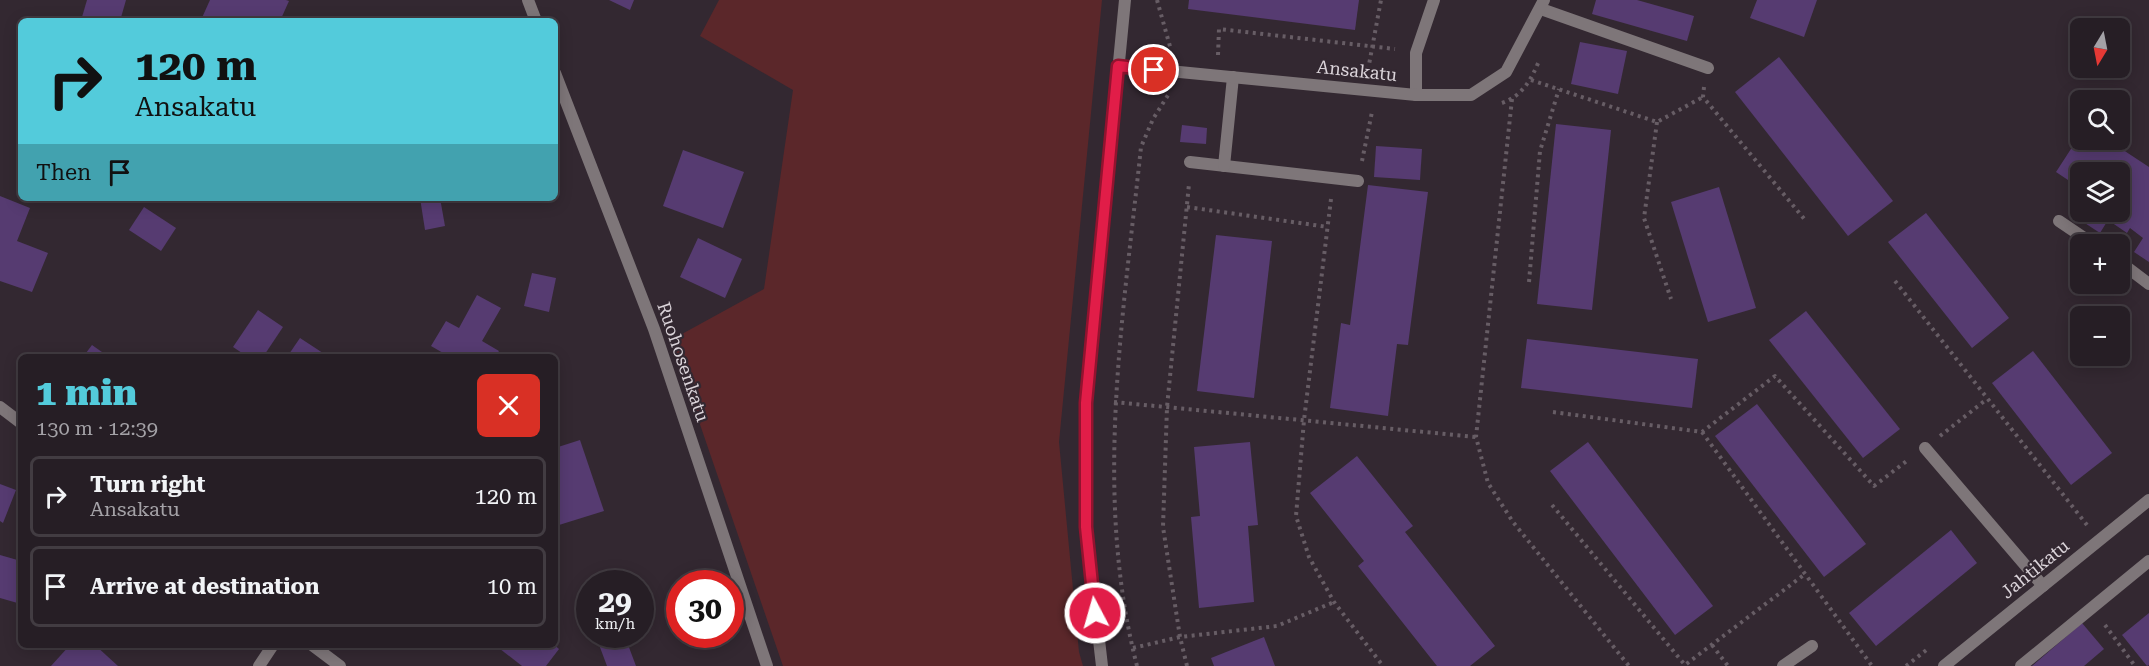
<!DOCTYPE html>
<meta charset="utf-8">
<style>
body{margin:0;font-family:"Roboto Serif",serif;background:#322b32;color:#f1f3f6;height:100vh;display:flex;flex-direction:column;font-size:22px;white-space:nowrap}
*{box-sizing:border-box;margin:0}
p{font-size:20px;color:#a4a2a7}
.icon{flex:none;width:33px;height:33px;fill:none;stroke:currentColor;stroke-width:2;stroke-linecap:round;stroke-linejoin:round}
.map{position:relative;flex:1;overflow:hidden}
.details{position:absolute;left:18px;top:354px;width:540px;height:294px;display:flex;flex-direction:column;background:#261e25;border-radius:9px;box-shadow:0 3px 15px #0003,0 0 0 2px #423c42}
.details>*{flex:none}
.hud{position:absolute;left:18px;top:18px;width:540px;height:183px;border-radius:9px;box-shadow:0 3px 15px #0003,0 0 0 2px #423c42;background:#53cbdb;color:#111;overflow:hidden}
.needle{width:39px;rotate:190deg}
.tools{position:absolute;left:2070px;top:18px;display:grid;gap:12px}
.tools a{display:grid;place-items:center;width:60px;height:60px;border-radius:9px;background:#261e25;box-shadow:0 3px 15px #0003,0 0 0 2px #423c42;font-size:30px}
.speed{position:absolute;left:576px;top:570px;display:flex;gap:12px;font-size:30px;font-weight:700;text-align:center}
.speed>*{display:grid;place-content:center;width:78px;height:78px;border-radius:50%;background:#261e25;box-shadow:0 3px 15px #0003,0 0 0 2px #423c42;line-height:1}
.speed small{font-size:15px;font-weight:400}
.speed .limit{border:9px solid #d22;background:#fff;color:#111}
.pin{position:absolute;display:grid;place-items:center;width:51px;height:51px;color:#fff;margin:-26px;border:3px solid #fff;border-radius:50%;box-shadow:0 2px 6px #0007}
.me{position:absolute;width:66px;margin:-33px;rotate:354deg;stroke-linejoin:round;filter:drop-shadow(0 0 4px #0008)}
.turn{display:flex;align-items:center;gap:21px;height:126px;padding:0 18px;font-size:27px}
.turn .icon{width:78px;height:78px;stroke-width:2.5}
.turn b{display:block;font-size:42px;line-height:51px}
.then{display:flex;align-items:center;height:57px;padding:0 18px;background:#0003;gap:12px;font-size:22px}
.round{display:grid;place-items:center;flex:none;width:63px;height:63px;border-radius:9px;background:#322b32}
.headline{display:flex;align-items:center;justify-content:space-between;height:102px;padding:0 18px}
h1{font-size:36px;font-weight:800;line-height:45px;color:#53cbdb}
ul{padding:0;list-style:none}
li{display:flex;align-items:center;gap:18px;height:81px;margin:0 12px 9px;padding:0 6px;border:3px solid #423c42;border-radius:9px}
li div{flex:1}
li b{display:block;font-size:22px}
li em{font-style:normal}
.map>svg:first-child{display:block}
.green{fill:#5b272a}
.building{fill:#563b71}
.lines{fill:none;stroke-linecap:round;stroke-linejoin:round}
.path{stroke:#675d65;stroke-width:4;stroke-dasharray:3 4.5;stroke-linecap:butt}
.service{stroke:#7e7679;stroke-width:12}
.minor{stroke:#7e7679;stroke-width:12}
.route-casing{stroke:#92132f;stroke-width:15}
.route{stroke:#e11d48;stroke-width:10}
.labels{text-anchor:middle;stroke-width:4.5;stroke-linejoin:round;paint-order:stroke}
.street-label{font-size:18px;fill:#dad3d9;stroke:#332831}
</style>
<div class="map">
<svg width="2149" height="666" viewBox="0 0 2149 666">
<rect width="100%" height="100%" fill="#332831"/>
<polygon class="green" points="719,0 1102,0 1059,442 1079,652 1083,666 783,666 671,340 764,289 793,90 700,36"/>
<g class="building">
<polygon points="87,0 126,0 120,21 97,21 82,17"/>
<polygon points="210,0 286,0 289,1 280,21 204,21 201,20"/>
<polygon points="609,0 634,0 630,10"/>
<polygon points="1189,0 1359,0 1355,30 1188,9"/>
<polygon points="1596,0 1637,0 1694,16 1687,41 1592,14"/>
<polygon points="1757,0 1817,0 1804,37 1750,18"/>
<polygon points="1580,42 1627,51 1618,94 1571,84"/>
<polygon points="1779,57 1893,201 1848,236 1735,92"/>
<polygon points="1556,124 1611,130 1592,310 1537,304"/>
<polygon points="1182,125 1207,128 1206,144 1180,142"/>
<polygon points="2080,135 2080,140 2108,140 2149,167 2149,262 2134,252 2143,238 2130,228 2127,233 2108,220 2100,233 2068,212 2080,192 2080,212 2120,212 2120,172 2080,172 2080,188 2056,172"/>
<polygon points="1376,146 1422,149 1420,180 1374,177"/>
<polygon points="683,150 744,172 723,228 663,206"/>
<polygon points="1368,185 1428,192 1408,345 1397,344 1388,416 1330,408 1341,323 1350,325"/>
<polygon points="1719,187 1756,308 1708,322 1671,202"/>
<polygon points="0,196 30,208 17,241 48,253 32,292 0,281"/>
<polygon points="420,198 440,198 445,226 425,230"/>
<polygon points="144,207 176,228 161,251 129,230"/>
<polygon points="1926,213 2009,318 1972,348 1888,242"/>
<polygon points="1216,235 1272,241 1254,398 1197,391"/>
<polygon points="698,238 742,259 725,298 680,277"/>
<polygon points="532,273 556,278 549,312 524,306"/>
<polygon points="477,295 501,308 482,341 499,351 495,357 450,357 431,346 446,321 459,328"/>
<polygon points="258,310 283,327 263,357 248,357 233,347"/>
<polygon points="1806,311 1900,429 1863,458 1769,340"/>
<polygon points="300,338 329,357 287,357"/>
<polygon points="1527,339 1698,359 1692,408 1521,388"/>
<polygon points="92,345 109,357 83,357"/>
<polygon points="2033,351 2112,453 2071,485 1992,383"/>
<polygon points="1757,404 1866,544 1824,577 1715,436"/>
<polygon points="580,440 604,511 559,525 555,514 555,448"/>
<polygon points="1250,442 1258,525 1248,526 1254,602 1199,608 1191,517 1200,516 1194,447"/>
<polygon points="1588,442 1713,606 1675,635 1550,471"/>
<polygon points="1357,456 1413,526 1405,532 1495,646 1470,666 1437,666 1358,566 1364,561 1310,493"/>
<polygon points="0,484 16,490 3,523 0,521"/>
<polygon points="1951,530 1977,563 1876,646 1849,613"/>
<polygon points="0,555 21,561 17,577 21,579 21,604 0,598"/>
<polygon points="2149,613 2149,665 2147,666 2122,635"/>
<polygon points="2082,623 2104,649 2084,666 2032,666"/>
<polygon points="595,634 624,634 636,666 607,666"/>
<polygon points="1264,637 1275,666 1214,666 1211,658"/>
<polygon points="70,645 95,645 118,666 51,666"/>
<polygon points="495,645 554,645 559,649 546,666 522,666"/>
</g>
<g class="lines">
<g class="path">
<polyline points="1157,0 1171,50"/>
<polyline points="1218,55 1219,29 1395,49"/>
<polyline points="1368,70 1381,0"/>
<polyline points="1531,80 1657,122 1703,97"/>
<polyline points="1704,87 1703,97 1806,221"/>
<polyline points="1512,99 1476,437 1488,483 1513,522 1629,666"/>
<path d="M1502,103C1522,96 1531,80 1539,61"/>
<polyline points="1657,122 1644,218 1671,299"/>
<polyline points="1362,161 1372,112"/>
<polyline points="1331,199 1304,420 1296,516 1309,557 1334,602 1383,666"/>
<polyline points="1187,207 1328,227"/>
<polyline points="1895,281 2087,525"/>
<polyline points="1529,282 1540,151 1559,89"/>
<polyline points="1114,402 1476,437"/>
<polyline points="1553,412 1702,432 1775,376 1874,486 1908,460"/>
<polyline points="1702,432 1872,666"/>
<polyline points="1940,436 1987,399"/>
<polyline points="1552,505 1685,665 1805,574"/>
<polyline points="2105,625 2135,666"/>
<polyline points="1712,645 1728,666"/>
<polyline points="1133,648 1180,637 1277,626 1334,602"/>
<path d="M1137,666C1093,495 1123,319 1141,147L1153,119L1170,92"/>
<polyline points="1187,666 1180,637 1163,527 1167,407 1189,184"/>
<polyline points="1906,666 1929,648"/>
</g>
<g class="service">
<polyline points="1541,9 1708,68"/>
<polyline points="1416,95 1416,53 1434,0"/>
<polyline points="1190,162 1358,181"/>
<polyline points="1224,166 1233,77"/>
<polyline points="2059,221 2093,244"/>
<polyline points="2120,262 2149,284"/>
<polyline points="1925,448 2043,586"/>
<polyline points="1783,666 1812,646"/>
<polyline points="2021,666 2149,561"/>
</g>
<g class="minor">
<polyline points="528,0 536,21"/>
<polyline points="1118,66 1416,95 1471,95 1506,72 1544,0"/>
<polyline points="555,73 654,329 767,666"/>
<polyline points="0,407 21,423"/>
<polyline points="312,645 340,666"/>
<polyline points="259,666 273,645"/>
<polyline points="1102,666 1086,527 1086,403 1125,0"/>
<polyline points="1944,666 2149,500"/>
</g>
</g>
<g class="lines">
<g class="route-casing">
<polyline id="route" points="1095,613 1086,527 1086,403 1118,66 1154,70"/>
</g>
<use href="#route" class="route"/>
</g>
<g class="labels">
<g class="street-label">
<text transform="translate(1357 71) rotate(6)" y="6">Ansakatu</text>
<text transform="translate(683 362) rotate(71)" y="6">Ruohosenkatu</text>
<text transform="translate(2035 569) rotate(-39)" y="6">Jahtikatu</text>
</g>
</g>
</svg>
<div class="tools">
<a><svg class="needle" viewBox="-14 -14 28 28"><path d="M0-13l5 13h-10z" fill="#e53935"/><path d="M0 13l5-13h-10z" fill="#a4a2a7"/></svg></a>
<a><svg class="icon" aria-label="search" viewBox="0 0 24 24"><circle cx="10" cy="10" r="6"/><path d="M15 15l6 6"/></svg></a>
<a><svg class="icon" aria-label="layers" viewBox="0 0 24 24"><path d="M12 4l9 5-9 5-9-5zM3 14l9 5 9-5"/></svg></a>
<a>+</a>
<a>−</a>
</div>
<div class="speed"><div>29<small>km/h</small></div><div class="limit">30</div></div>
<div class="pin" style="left:1154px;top:70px;background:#d93025"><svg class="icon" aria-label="arrive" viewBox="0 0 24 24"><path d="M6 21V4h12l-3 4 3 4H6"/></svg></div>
<svg class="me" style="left:1095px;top:613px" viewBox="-20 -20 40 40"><circle r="17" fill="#e11d48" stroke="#fff" stroke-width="3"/><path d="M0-11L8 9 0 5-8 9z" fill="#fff"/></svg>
<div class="hud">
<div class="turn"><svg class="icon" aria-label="right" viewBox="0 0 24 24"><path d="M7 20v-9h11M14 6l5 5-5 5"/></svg><div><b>120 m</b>Ansakatu</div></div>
<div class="then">Then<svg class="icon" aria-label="arrive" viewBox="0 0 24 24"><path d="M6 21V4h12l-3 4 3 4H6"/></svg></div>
</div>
<section class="details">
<div class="headline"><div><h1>1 min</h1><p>130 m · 12:39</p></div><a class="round" style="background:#d93025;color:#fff"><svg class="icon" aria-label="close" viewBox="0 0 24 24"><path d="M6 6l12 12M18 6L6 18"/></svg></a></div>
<ul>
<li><svg class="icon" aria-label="right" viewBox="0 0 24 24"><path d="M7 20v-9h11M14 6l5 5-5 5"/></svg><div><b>Turn right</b><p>Ansakatu</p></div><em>120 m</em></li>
<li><svg class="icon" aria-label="arrive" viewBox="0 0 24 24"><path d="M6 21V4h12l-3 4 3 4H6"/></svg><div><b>Arrive at destination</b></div><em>10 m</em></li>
</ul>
</section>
</div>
